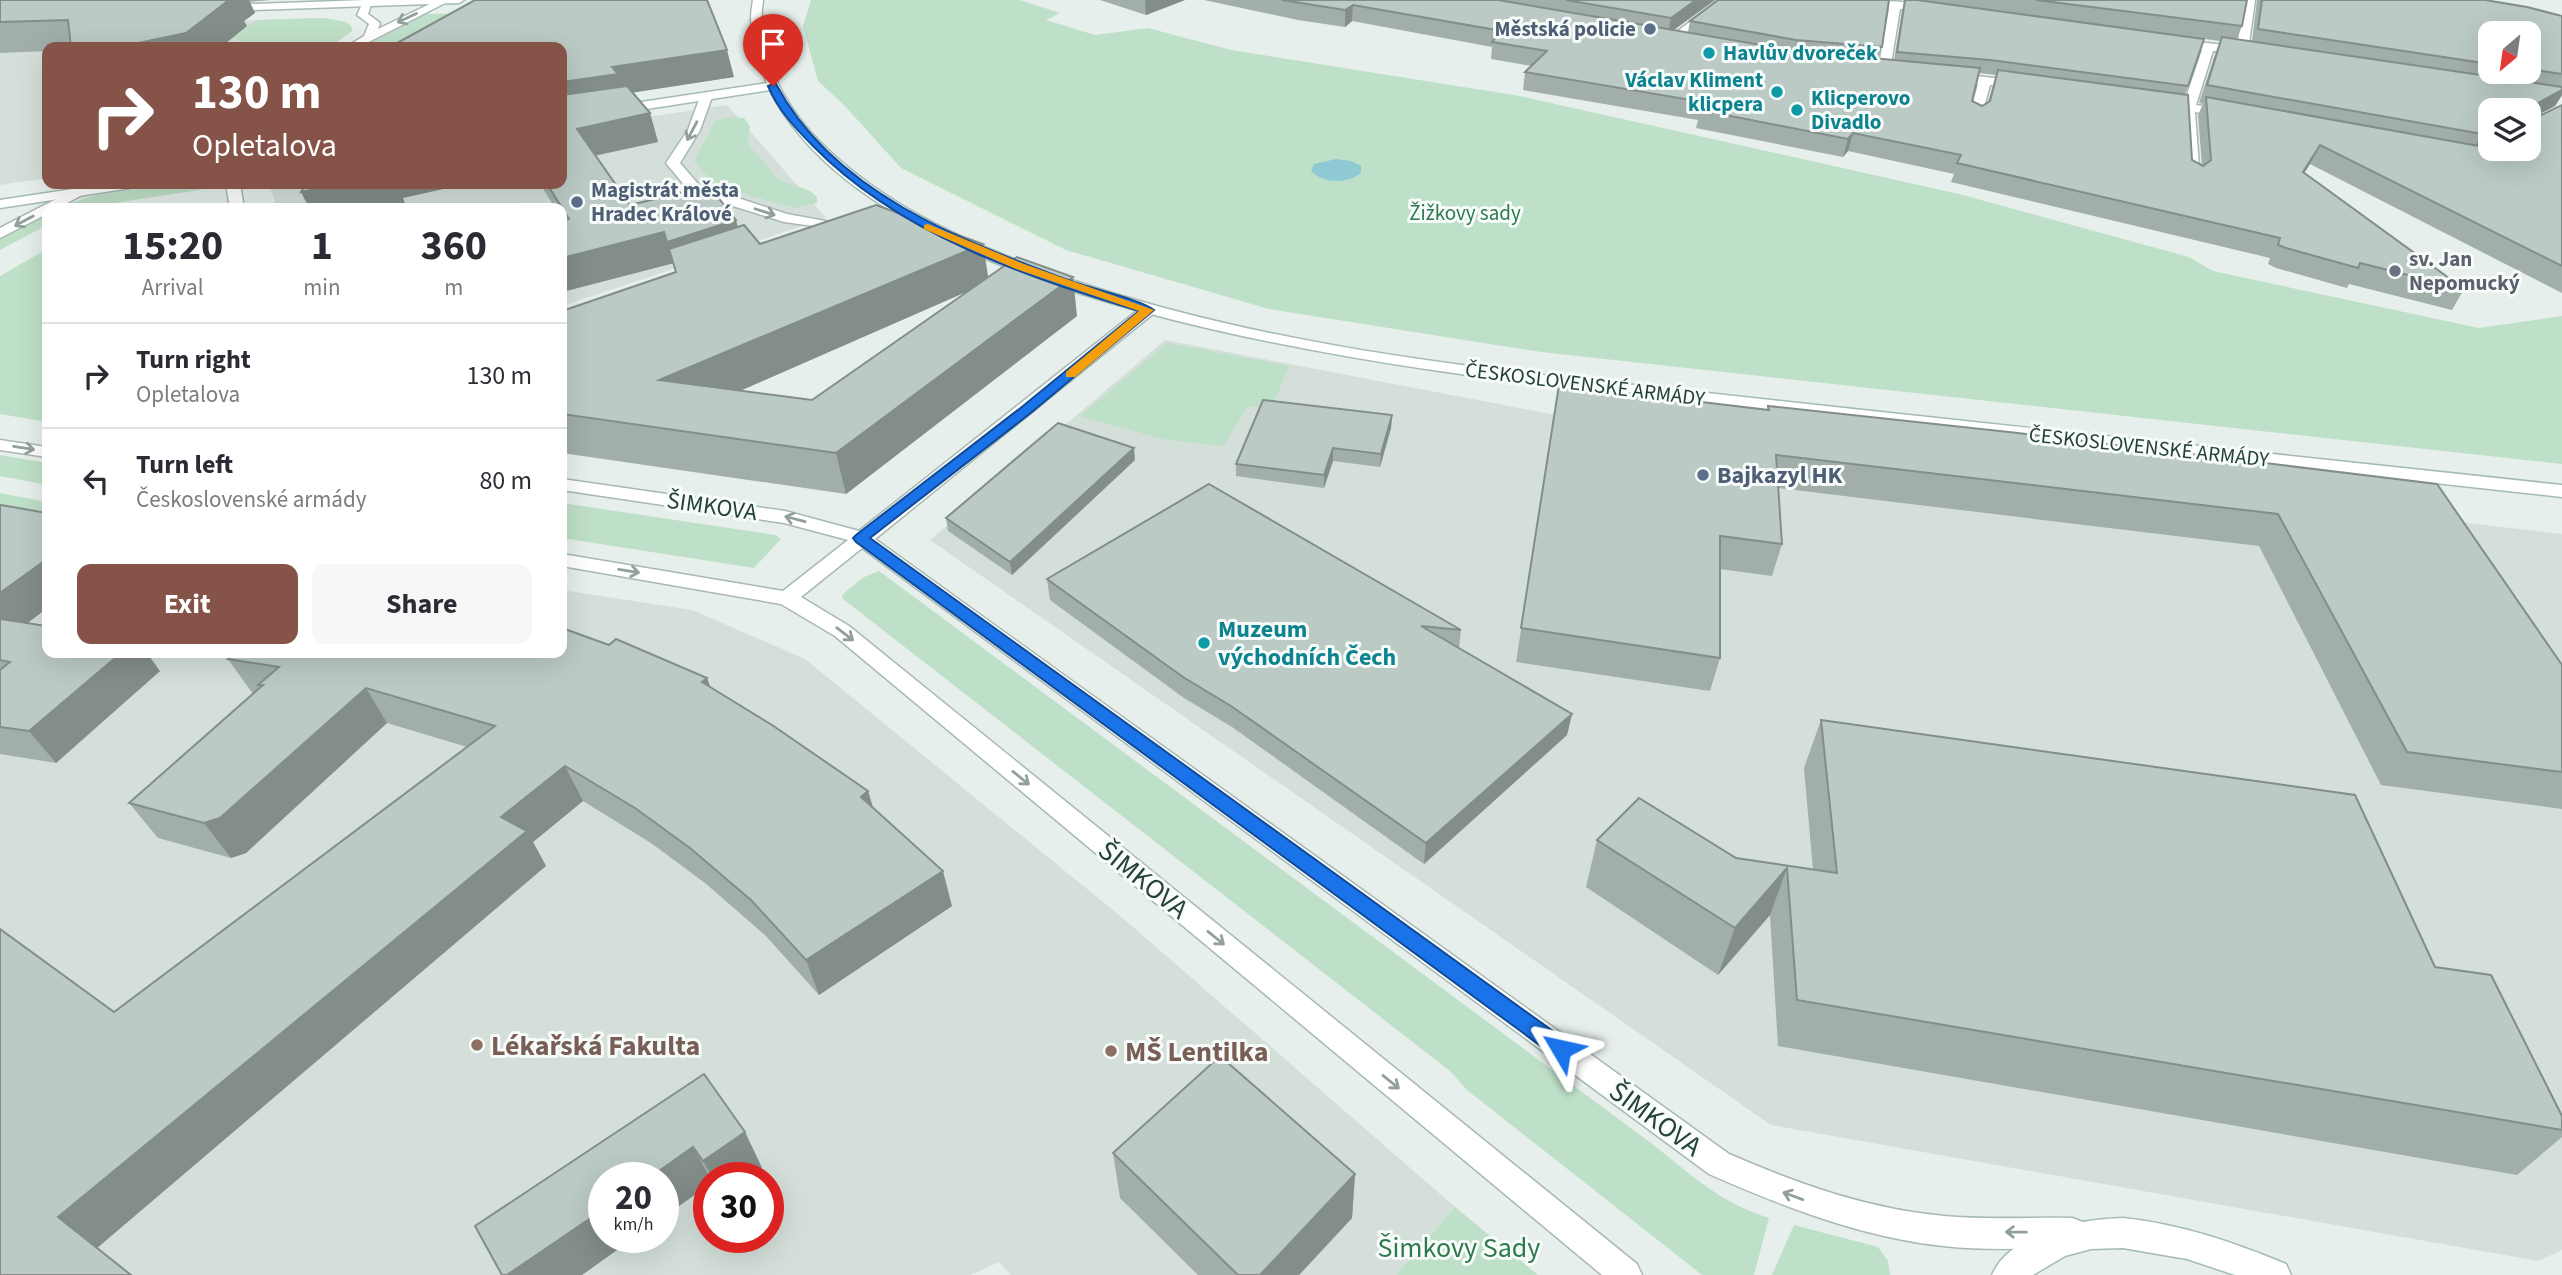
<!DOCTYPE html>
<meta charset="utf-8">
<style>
body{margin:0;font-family:"Source Sans 3",sans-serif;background:#f7f7f7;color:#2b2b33;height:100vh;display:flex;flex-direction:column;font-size:26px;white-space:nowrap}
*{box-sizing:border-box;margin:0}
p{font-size:23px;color:#7c7c81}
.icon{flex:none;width:38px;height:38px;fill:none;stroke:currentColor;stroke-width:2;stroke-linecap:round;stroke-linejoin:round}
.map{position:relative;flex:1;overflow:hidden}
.side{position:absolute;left:42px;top:203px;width:525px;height:455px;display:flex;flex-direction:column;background:#fff;border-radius:14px;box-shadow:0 7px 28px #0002}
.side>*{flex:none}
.top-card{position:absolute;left:42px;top:42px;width:525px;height:147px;border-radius:14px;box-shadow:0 7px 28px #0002;background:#855347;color:#fff;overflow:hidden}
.needle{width:46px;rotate:209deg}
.fabs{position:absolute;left:2478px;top:21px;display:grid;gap:14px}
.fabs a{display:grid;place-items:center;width:63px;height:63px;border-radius:14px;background:#fff;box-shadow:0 7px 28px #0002;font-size:35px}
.speed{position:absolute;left:588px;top:1162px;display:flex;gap:14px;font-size:35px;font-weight:700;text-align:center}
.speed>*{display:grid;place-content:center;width:91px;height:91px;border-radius:50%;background:#fff;box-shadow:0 7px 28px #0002;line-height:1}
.speed small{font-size:18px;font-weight:400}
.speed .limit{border:10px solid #d22;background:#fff;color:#111}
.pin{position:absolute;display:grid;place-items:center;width:60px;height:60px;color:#fff;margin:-72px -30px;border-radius:50% 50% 50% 0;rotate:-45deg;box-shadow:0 0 7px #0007}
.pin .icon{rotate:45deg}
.me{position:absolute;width:77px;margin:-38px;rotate:306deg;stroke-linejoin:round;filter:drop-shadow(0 0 5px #0008)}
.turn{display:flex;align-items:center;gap:24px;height:147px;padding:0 35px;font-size:32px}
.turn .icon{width:91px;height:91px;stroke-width:2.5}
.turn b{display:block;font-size:49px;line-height:60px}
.eta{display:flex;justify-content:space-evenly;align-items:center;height:119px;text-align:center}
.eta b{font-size:42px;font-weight:700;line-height:49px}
.primary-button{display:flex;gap:14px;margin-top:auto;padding:14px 35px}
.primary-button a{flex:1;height:80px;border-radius:14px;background:#855347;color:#fff;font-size:28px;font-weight:700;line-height:80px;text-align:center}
.primary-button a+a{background:#f7f7f7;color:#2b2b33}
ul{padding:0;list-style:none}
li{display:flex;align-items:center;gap:21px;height:105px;padding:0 35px;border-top:2px solid #e1e1e2}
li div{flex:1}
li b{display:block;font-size:26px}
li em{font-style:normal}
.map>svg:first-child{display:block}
.built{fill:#d4dfda;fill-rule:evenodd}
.green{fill:#bfe0c8}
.water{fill:#8ec9d4}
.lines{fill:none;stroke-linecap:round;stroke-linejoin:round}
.street-casing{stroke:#a8b8b2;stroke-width:3}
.secondary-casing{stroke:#a4bbb3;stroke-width:3}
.street{fill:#fff;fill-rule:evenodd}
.secondary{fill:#fff;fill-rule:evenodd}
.wall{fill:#a1aea9;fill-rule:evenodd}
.shaded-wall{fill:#838d89}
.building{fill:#bbcac4;stroke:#838d89;stroke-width:2}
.oneway{stroke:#92a09c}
.route{fill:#1a73e8;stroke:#114b97;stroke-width:2}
.slow{fill:#f59e0b}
.service-dot{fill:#5c6f8a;stroke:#f7fbf9;stroke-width:2.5}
.culture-dot{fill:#0f9aa8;stroke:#f7fbf9;stroke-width:2.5}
.worship-dot{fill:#6b7280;stroke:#f7fbf9;stroke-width:2.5}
.education-dot{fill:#8d6e63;stroke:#f7fbf9;stroke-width:2.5}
.labels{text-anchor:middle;stroke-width:6;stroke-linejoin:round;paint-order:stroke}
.far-service-label{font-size:21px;font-weight:bold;fill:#4e5e75;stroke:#f7fbf9;text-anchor:end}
.far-culture-label{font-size:21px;font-weight:bold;fill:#0d838f;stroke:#f7fbf9;text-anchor:start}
.far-park-label{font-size:21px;fill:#2d7a4b;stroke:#f7fbf9}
.far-worship-label{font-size:21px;font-weight:bold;fill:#5b616d;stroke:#f7fbf9;text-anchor:start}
.far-street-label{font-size:21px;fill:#24423a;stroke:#f7fbf9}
.service-label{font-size:24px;font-weight:bold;fill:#4e5e75;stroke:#f7fbf9;text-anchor:start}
.street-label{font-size:24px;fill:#24423a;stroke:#f7fbf9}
.culture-label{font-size:24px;font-weight:bold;fill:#0d838f;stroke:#f7fbf9;text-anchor:start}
.near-street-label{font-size:28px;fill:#24423a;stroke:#f7fbf9}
.near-education-label{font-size:28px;font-weight:bold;fill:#785e54;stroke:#f7fbf9;text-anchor:start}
.near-park-label{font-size:28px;fill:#2d7a4b;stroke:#f7fbf9}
</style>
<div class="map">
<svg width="2562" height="1275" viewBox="0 0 2562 1275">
<rect width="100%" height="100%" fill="#e6efeb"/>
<g class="built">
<polygon points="315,18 346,22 351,26 352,31 330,47 47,47 47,178 0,185 0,29"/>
<polygon points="727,105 826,218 562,306 562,208 277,208 269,184 562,184 562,130"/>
<polygon points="1165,340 1551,414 2562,534 2562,1250 2538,1261 1771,1125 930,540"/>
<path d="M0,532L47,540V653H562V590L692,610L805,659L1125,920L1455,1207L1396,1275H1011L999,1262L971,1275H130L0,1170ZM604,1178H663V1237H604ZM709,1178H768V1237H709Z"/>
</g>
<g class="green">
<polygon points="811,0 1020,0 1060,13 1046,20 1095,35 1148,28 1231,50 1520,96 1959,194 2189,257 2213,271 2479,328 2562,316 2562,464 1541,352 1269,309 1066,250 901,168 844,105 818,81 803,26"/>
<polygon points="474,13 415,47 363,47 425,14"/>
<polygon points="324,18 346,22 351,26 352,31 330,47 247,47 237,38 233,38 256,20"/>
<polygon points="730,117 744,118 750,126 748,144 778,179 810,191 817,197 817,203 796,208 716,186 694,161 715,121"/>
<polygon points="167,184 217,184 199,190 82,208 57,208 92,196"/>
<polygon points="47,217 47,225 0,250 0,239 39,218"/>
<polygon points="47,249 47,422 0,414 0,276"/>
<polygon points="1167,343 1289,366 1272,407 1248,407 1223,446 1162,439 1080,416"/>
<polygon points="0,455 47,463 47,485 0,476"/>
<polygon points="0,493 47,502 47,540 0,532"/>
<polygon points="562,503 776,535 781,539 754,568 562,538"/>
<path d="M879,571L1655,1146C1695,1178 1720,1202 1769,1218L1754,1275H1702L1467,1090L1450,1071L843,599L842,595L862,578Z"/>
<polygon points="1455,1207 1538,1275 1396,1275"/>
<polygon points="1794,1225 1878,1247 1888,1261 1890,1275 1772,1275"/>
</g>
<path class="water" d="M1336,159L1351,161L1361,166V173C1347,184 1324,184 1311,171L1314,164Z"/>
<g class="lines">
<g class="street-casing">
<g id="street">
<polygon points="364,0 376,0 371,5 368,14 380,23 378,29 438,0 451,0 359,47 346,47 364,36 369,24 357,15"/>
<polygon points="1719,0 1731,0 1675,43 1667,43 1667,39"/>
<path d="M1838,0C1859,0 1922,0 1937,9L1932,12L1900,9L1890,70L1884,74L1878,70L1889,8L1843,3Z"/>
<polygon points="2245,0 2255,0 2248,50 2242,53 2213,51 2196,105 2228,110 2234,114 2228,118 2195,112 2200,179 2198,182 2188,182 2183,110 2157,103 2163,99 2184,103 2202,50 2175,46 2169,43 2175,40 2237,46"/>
<polygon points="1951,73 2020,81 2026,85 2020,89 1990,85 1981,118 1975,122 1969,118 1978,84 1947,80 1945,77"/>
<polygon points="706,93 712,97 700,130 680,163 705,192 741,199 787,214 836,223 836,229 784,222 733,206 695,198 666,163 688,130 700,97"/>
<polygon points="85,184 102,184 58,208 47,208 47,214 0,238 0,228"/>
<polygon points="226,184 240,184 244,208 230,208"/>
<path d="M1148,305L1154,307L1156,310L1154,313L875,539L1729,1154C1798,1184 1869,1209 1944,1216C1986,1220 2029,1217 2072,1218L2083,1222L2087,1233L2083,1244L2072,1248C2029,1248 1986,1251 1943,1246C1861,1237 1784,1207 1709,1174L862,548L801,597L849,626L1637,1264L1642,1275H1602L835,636L781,604L562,566V554L783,591L848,540L784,523L562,490V479L785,511L859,531L1142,307Z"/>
<polygon points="0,440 47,447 47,457 0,450"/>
</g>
</g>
<g class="secondary-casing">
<g id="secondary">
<polygon points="366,0 464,0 459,3 224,11 219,8 224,5"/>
<path d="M753,0H763C755,52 783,104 819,141C887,209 976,247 1066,278C1249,341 1443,365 1634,385C1735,396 1836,407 1937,418C2145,440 2354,463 2562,485V497C2346,473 2131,450 1915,426C1830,417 1746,408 1662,398C1435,374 882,316 770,90L562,122V114L767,83C756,54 747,31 753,0Z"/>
<polygon points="106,184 138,184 131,188 0,208 0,200"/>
<path d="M2123,1218C2180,1224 2233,1242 2286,1264L2291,1275H2235L2187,1259L2123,1248L2091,1249L2065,1256L2033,1275H1992C2010,1232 2082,1219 2123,1218Z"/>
</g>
</g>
<use href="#street" class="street"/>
<use href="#secondary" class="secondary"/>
</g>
<g class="wall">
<polygon points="0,0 271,0 249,2 255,13 244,21 247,26 221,47 47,47 47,51 0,53"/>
<polygon points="1100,0 1185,0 1146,15"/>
<path d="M1204,0H1715L1674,30L1688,32L1690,21L1882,47L1878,58L1894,60L1902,11L1905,0H2247L2242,26L2237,39L2252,41L2257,0H2485L2562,16V95L2555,106L2539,114V116L2562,105V293L2310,164L2304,173L2464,289L2452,310L2349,284L2347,288L2276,268L2268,264L2270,258L1951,182L1954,174L1848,151L1843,157L1696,128L1698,120L1523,90L1525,72L1532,66L1491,59L1492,47L1352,21L1345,27L1298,20ZM2490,33H2529V72H2490ZM2176,35L2220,41L2215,54L2199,103L2203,104L2198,115L2202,166L2192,160L2185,94L2188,86ZM1979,73L1996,75L1988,102L1982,106L1972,101ZM2490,110L2529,149H2490Z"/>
<path d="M562,47L734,77L633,92L650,113L658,142L595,156L630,205L738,227L760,244L988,277L1077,316L846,494L562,453V311L676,272L674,263L562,292V221H563L562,208H555L540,184H562ZM968,291L812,400L740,391L824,354Z"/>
<polygon points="1559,385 1767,410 1768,406 2437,484 2562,665 2562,809 2381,785 2259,546 1778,488 1782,544 1772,576 1720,569 1720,658 1710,691 1516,662"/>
<polygon points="1392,415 1391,428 1380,467 1333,461 1324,488 1236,476 1236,464"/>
<polygon points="1135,460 1012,575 948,531 946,518"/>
<polygon points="0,506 47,513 47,608 28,623 160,671 56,763 0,754"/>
<polygon points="1047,579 1461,630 1459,648 1572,714 1567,735 1424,864 1232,727 1184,698 1050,600"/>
<polygon points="609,645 707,678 710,688 868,791 873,807 952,906 819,995 765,935 705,883 651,843 583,801 533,842 546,866 0,1275 114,1012 467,747 387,723 246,853 231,858 158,838 129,803 253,694 228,659"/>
<polygon points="1821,720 2435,967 2562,1116 2562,1137 2517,1175 1778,1046 1770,915 1718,975 1586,887 1597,840 1736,858 1813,870 1804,768"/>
<polygon points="745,1132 762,1168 749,1178 709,1178 709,1185 663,1217 604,1237 635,1237 582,1275 475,1226"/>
<polygon points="1113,1153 1355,1174 1352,1218 1299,1275 1198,1275 1120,1198"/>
</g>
<g class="shaded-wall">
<polygon points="225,0 249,0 255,13 244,21 247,26 221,47 119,47"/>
<polygon points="1145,0 1185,0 1146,15"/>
<polygon points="1696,0 1715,0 1668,34 1671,18"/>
<polygon points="1353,5 1352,21 1345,27 1345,10"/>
<polygon points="727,50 734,77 624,94 562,111 562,82 612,67"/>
<polygon points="2562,90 2562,95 2555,106 2529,120 2538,103"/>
<polygon points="650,113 658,142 587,157 577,129"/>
<polygon points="2490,130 2490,144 2472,152 2482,134"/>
<polygon points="1853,133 1848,151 1843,157 1848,139"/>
<polygon points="2320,145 2310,164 2293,191 2303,172"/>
<polygon points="342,184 466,184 403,198 405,203 381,208 309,208 301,192"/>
<polygon points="736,220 744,250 674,263 562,292 562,258 664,232"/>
<polygon points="983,244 989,282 673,420 659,380"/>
<polygon points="1073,277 1077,316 846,494 836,453"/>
<polygon points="1392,415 1391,428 1380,467 1381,454"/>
<polygon points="1134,448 1135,460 1012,575 1010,562"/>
<polygon points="1333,448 1333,461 1324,488 1324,475"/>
<polygon points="47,559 47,608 0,644 0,593"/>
<polygon points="121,653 147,653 160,671 56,763 29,731"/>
<polygon points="707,678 720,713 702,682"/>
<polygon points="366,688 387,723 246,853 231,858 204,823"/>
<polygon points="1572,714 1567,735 1424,864 1426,843"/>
<polygon points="565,766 583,801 533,842 546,866 96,1249 58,1217 501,817"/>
<polygon points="868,791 878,826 861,797"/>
<polygon points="1787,868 1770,915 1718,975 1735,928"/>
<polygon points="943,871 952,906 819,995 806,960"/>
<polygon points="745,1132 762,1168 749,1178 713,1178 703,1161"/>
<polygon points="693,1147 710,1178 709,1178 709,1185 663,1217 663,1178 649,1178"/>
<polygon points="1355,1174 1352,1218 1299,1275 1260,1275"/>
<polygon points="604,1209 604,1237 635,1237 582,1275 507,1275"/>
</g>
<g class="building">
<polygon points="0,0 229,0 186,33 119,47 71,47 68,20 0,22"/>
<polygon points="475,0 707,0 727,50 612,67 618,74 562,82 562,47 390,47"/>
<polygon points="1282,0 1498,0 1796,51 1980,68 1972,101 1982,106 1990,101 1998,70 2188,95 2192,160 2203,166 2211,160 2206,97 2484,147 2490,144 2490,149 2529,149 2529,110 2490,110 2490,130 2482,134 2207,85 2222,37 2562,87 2562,90 2538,103 2539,116 2562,105 2562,266 2320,145 2303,172 2464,289 2360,263 2358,268 2286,248 2278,245 2280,238 1957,163 1961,155 1853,133 1848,139 1700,110 1709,103 1525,72 1547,51 1492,42 1502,31 1353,5 1345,10"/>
<polygon points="1566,0 1696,0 1671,18"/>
<polygon points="1718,0 1889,0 1882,47 1796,40 1690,21"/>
<polygon points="1905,0 1917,0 2204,39 2188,86 1990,60 1897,52"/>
<polygon points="2036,0 2247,0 2242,26"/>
<polygon points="2262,0 2485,0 2527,7 2562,16 2562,74 2529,69 2529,33 2490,33 2490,64 2258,29"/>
<polygon points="627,86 650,113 577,129 630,205 709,186 736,220 667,242 664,232 562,258 562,221 569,219 547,184 562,184 562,95"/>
<polygon points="306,184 342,184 301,192"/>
<polygon points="876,205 983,244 659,380 812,400 1017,257 1073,277 836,453 562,414 562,311 676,272 669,249 744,225 760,244"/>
<polygon points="1559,385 1769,410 1768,406 2018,433 2437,484 2562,665 2562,772 2407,752 2278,514 1776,455 1782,544 1720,536 1720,658 1521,628"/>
<polygon points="1263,400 1392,415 1381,454 1333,448 1324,475 1236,464"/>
<polygon points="1058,423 1134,448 1010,562 946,518"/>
<polygon points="1209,484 1461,630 1421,626 1572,714 1426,843 1231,706 1183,677 1047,579"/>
<polygon points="1,505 47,513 47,559 0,593 0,506"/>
<polygon points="0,619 47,626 47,653 121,653 29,731 0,727 0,670 10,662 0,660"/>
<polygon points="562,628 609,645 616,639 707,678 702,682 772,725 868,791 861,797 943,871 806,960 751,900 690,848 635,808 565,766 501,817 527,831 58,1217 131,1275 0,1275 0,929 114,1012 495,726 366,688 220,818 204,823 129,803 263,685 258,685 279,667 228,659 235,653 562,653"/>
<polygon points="1821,720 2355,795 2435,967 2491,975 2562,1116 2562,1130 1797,1000 1787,868 1735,928 1597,840 1639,798 1736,858 1837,873"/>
<polygon points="1220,1056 1355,1174 1260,1275 1238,1275 1113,1153"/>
<polygon points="704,1074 745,1132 703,1161 693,1147 649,1178 604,1178 604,1209 507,1275 502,1275 475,1226"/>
</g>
<defs><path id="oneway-shaft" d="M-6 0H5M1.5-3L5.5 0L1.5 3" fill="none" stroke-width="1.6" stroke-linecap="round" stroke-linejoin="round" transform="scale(1.75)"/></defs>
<g class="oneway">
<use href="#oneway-shaft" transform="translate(407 18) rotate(155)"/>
<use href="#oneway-shaft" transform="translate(692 131) rotate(118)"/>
<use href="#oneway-shaft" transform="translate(765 212) rotate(18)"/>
<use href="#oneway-shaft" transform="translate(24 221) rotate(152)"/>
<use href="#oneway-shaft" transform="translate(24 448) rotate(9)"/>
<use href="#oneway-shaft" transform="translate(795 519) rotate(-165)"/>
<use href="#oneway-shaft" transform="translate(629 571) rotate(9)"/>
<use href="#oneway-shaft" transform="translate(845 634) rotate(37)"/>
<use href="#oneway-shaft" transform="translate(1021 778) rotate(39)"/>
<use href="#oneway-shaft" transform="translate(1216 938) rotate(39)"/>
<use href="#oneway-shaft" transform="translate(1391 1082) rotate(39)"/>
<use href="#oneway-shaft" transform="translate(1793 1196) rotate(-160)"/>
<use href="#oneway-shaft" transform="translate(2016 1232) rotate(-179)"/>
</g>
<path class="route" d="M773,84H776C833,192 960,240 1068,280C1088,288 1140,299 1154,310L1032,412L870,538L1568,1042L1571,1049L1568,1055L1561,1058L1553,1055L856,542L853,538L856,535L1023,406L1139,311C1024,276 899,234 813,146C795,128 778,110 768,86Z"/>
<polygon class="slow" points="928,224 1024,264 1154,310 1075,377 1066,377 1066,372 1139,311 1016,269 924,229 924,225"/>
<g class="service-dot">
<circle cx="1650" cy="29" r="7"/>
<circle cx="577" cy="202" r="7"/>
<circle cx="1703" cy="475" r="7"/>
</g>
<g class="culture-dot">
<circle cx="1709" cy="53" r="7"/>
<circle cx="1777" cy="92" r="7"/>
<circle cx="1797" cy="110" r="7"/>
<circle cx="1204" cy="643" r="7"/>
</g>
<circle class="worship-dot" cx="2395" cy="271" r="7"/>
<g class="education-dot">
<circle cx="477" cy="1045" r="7"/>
<circle cx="1111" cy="1051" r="7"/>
</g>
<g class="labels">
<g class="far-service-label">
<text x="1636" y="36">Městská policie</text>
<text x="591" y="197" text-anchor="start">Magistrát města<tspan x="591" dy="24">Hradec Králové</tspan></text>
</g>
<g class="far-culture-label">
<text x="1723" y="60">Havlův dvoreček</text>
<text x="1763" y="87" text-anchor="end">Václav Kliment<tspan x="1763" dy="24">klicpera</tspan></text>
<text x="1811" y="105">Klicperovo<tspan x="1811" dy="24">Divadlo</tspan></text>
</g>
<g class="far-park-label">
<text x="1465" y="220">Žižkovy sady</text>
</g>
<g class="far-worship-label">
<text x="2409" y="266">sv. Jan<tspan x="2409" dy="24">Nepomucký</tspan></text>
</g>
<g class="far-street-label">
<text transform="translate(1585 384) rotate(7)" y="7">ČESKOSLOVENSKÉ ARMÁDY</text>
<text transform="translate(2149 447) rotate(6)" y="7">ČESKOSLOVENSKÉ ARMÁDY</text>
</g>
<g class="service-label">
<text x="1717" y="483">Bajkazyl HK</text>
</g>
<g class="street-label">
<text transform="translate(712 506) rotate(8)" y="8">ŠIMKOVA</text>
</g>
<g class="culture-label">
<text x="1218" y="637">Muzeum<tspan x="1218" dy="28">východních Čech</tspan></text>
</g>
<g class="near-street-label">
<text transform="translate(1144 879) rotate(39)" y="10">ŠIMKOVA</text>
<text transform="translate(1656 1118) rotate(36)" y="10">ŠIMKOVA</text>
</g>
<g class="near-education-label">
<text x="491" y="1055">Lékařská Fakulta</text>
<text x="1125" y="1061">MŠ Lentilka</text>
</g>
<g class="near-park-label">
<text x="1459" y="1257">Šimkovy Sady</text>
</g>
</g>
</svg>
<div class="fabs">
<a><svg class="needle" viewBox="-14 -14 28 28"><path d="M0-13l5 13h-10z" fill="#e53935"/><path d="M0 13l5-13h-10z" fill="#7c7c81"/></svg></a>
<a><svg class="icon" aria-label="layers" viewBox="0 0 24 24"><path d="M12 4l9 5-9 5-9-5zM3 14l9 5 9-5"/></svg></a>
</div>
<div class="speed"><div>20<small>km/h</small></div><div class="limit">30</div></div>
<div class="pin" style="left:773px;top:86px;background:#d93025"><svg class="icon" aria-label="arrive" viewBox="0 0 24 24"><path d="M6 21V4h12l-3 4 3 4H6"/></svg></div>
<svg class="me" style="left:1561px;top:1049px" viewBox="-20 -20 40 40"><path d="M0-17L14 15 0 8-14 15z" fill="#1a73e8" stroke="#fff" stroke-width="4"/></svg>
<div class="top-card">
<div class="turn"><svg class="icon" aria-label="right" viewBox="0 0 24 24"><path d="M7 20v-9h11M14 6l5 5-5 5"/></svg><div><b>130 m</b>Opletalova</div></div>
</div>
<section class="side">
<div class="eta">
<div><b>15:20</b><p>Arrival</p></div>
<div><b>1</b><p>min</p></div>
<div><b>360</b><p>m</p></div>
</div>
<ul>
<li><svg class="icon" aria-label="right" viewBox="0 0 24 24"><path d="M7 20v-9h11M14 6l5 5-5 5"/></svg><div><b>Turn right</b><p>Opletalova</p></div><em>130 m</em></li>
<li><svg class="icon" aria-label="left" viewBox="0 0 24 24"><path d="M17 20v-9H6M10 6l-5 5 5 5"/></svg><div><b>Turn left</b><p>Československé armády</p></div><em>80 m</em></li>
</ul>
<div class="primary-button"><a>Exit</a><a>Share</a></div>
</section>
</div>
